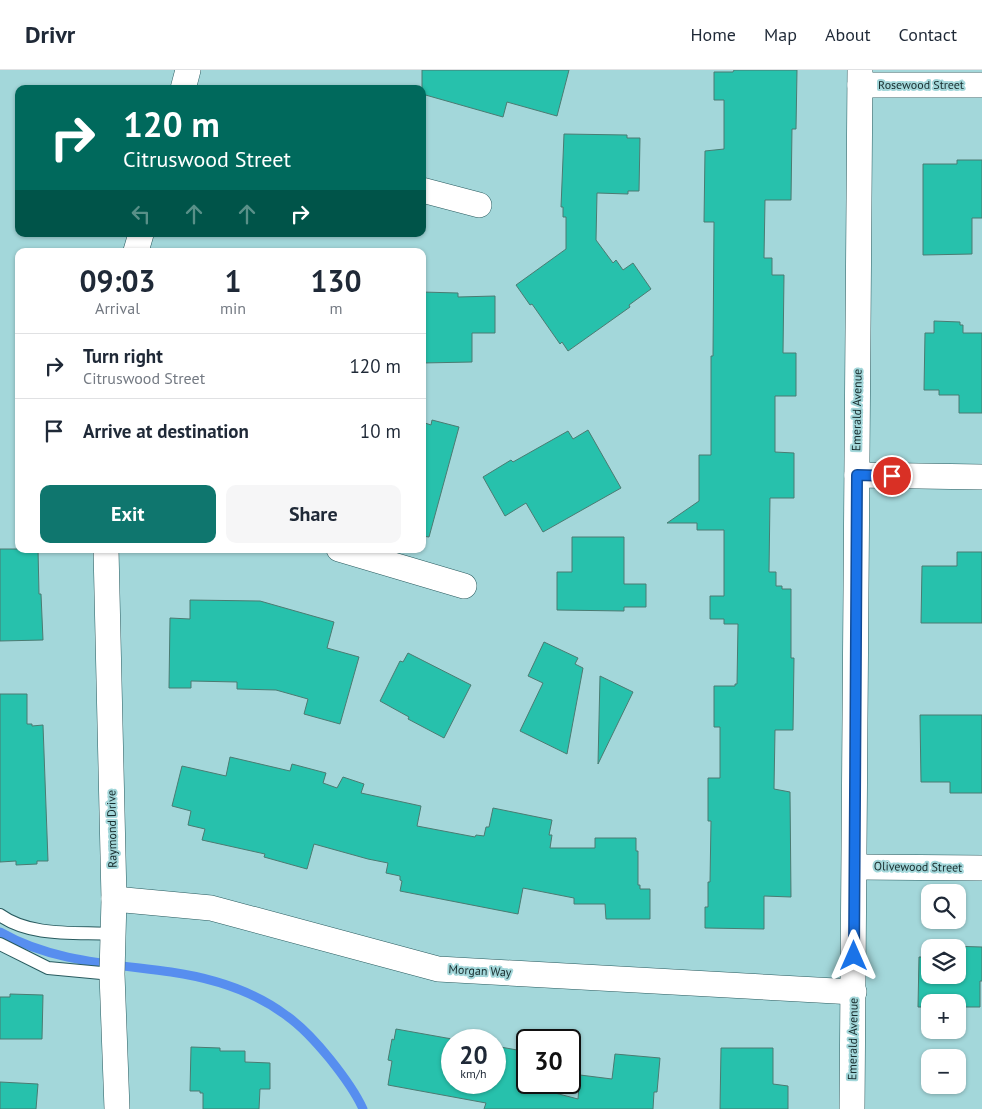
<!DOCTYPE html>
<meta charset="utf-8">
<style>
body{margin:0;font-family:"PT Sans",sans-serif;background:#f6f6f7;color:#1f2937;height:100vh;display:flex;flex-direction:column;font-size:19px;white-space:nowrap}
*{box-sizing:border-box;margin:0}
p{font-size:16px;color:#747a83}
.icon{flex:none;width:28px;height:28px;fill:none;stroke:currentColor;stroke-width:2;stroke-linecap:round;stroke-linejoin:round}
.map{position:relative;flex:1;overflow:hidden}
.sheet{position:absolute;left:15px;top:178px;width:411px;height:305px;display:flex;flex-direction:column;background:#fff;border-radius:10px;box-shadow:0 1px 4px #0004}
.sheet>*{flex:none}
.hud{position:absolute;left:15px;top:15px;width:411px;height:152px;border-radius:10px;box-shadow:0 1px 4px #0004;background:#00695c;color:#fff;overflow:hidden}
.buttons{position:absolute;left:921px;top:814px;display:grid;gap:10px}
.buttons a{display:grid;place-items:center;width:45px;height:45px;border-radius:10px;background:#fff;box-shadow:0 1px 4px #0004;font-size:25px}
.speed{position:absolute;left:441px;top:959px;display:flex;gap:10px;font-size:25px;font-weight:700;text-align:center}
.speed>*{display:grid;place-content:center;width:65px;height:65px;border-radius:50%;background:#fff;box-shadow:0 1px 4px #0004;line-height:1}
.speed small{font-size:12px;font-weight:400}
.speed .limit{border:2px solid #111;border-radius:8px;background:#fff;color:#111}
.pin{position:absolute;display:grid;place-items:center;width:42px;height:42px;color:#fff;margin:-21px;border:2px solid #fff;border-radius:50%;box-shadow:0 1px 5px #0007}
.me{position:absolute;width:55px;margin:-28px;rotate:0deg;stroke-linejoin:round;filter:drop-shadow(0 0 4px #0008)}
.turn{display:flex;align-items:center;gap:18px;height:105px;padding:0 25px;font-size:22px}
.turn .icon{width:65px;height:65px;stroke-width:2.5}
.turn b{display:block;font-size:35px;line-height:42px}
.lanes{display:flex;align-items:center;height:48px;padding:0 25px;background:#0003;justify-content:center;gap:25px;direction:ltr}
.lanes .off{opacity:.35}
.eta{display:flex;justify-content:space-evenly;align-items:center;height:85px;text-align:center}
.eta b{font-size:30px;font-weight:600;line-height:35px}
.cta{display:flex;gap:10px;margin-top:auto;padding:10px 25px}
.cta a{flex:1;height:58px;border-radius:10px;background:#0f766e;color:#fff;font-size:20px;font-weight:600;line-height:58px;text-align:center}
.cta a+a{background:#f6f6f7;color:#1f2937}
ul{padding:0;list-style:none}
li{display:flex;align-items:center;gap:15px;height:65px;padding:0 25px;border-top:1px solid #e0e1e3}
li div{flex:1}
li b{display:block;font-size:19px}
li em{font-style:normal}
header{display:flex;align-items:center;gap:30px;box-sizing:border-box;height:70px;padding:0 25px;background:#fff;border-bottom:1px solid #e0e1e3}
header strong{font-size:24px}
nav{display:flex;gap:28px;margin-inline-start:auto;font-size:18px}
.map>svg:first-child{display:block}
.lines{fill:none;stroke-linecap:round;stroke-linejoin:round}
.stream{stroke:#578eef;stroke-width:9}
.building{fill:#27c1ac;stroke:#4b7b72}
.lane-casing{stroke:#285a5e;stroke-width:14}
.street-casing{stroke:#285a5e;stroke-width:26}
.lane{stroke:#fff;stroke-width:12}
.street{stroke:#fff;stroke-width:25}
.route-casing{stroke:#114b97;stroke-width:12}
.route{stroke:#1a73e8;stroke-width:9}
.labels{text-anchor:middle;stroke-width:4;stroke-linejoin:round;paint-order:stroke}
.street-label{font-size:12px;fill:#182d2e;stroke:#a3d7da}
</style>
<header>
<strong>Drivr</strong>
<nav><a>Home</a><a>Map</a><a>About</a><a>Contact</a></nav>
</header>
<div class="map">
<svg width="982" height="1039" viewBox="0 0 982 1039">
<rect width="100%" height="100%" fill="#a3d7da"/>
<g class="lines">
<path class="stream" d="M0,862C52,892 113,894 171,902C212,908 254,921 287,946C304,958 317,973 330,989C342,1004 355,1021 363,1039"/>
</g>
<g class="building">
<polygon points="422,0 569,0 557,46 507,32 503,47 422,24"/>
<polygon points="734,0 797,0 796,59 792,59 791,130 765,130 764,188 772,188 772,205 784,205 783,283 796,283 796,326 775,326 775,382 794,383 794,428 770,428 769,502 776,502 776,516 782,516 782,519 791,519 791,588 794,588 793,660 775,660 774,719 790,722 791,827 764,826 764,859 705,858 705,837 708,837 708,812 710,812 711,751 708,751 708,708 720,708 720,657 714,657 714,616 735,616 735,614 737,614 738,554 724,554 724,549 710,549 710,526 724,526 724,460 697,460 697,453 667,453 699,431 699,385 711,385 711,286 713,286 714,152 704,152 705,81 724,79 724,30 714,30 714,2 733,2"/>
<polygon points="564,64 627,65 627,68 640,68 639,121 628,121 628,124 597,123 596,170 613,193 616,190 623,200 633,193 651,219 629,235 630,237 568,281 562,272 560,274 532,234 530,235 516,215 566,179 566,147 563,147 563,137 561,137"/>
<polygon points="957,90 982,90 982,148 972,148 972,184 923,185 923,94 957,94"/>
<polygon points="422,222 458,223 458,227 495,226 495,263 472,263 472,292 422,293"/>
<polygon points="934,251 960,252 960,255 963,255 963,263 982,263 982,343 959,343 959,325 939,325 939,320 924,320 925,263 934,263"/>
<polygon points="432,350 459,357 429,467 422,466 422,352 431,355"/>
<polygon points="588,360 621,418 543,462 526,433 505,446 483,407 511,390 513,392 568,361 573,369"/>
<polygon points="572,467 624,467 624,514 646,514 646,537 624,537 624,541 557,540 557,502 572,502"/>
<polygon points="0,479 38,479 39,524 41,524 43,570 0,571"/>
<polygon points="957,482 982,482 982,553 921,553 922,496 957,496"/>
<polygon points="190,530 260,531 334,552 327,578 359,587 340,654 304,644 308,629 276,620 237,619 237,612 191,611 191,618 169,618 170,548 190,549"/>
<polygon points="544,572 578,588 575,594 583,598 567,684 520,661 543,613 528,606"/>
<polygon points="408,583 471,615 444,668 408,649 409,647 380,631 400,591 403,592"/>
<polygon points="600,606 633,622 598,694"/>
<polygon points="0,624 27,624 27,654 32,654 32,656 43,655 48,791 37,791 37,794 16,795 16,791 0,792"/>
<polygon points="920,645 982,645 982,723 950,723 950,712 921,712"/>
<polygon points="230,687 290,701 292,694 326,703 323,713 337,718 343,707 364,714 361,723 421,736 417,756 475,767 476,765 484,766 486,757 489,757 493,738 552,750 549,765 552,765 550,778 595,778 595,768 636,768 636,781 638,781 638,815 640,815 640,819 650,819 650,849 606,849 605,834 574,834 574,828 523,818 518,844 400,821 402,811 400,810 400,806 386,803 388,793 368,789 314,774 307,799 264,787 265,784 202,770 205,759 188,755 191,741 172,736 182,696 226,706"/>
<polygon points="950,876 982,877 982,911 980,911 980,937 958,937 958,932 930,932 930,937 918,937 919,887 930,887 930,905 958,905 958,878 950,878"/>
<polygon points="10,924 43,925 42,969 0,969 0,927 10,927"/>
<polygon points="396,959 452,969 452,1012 495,1012 495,976 528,982 528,1016 578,1029 580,1005 612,1009 615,984 660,988 657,1022 654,1022 653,1039 484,1039 486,1033 388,1015 392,991 388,990 392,969 394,970"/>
<polygon points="191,977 220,978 220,981 245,981 245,992 270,993 270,1019 260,1019 259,1039 203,1039 203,1023 200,1023 200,1021 190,1021"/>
<polygon points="721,978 773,978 773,1014 788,1016 788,1039 720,1039"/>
<polygon points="0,1012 38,1014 36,1039 0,1039"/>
</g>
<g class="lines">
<g class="lane-casing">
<g id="lane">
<path d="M0,845C30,867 76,862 112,864"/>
<polyline points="0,874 48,898 112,904"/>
</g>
</g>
<g class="street-casing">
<g id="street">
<polyline points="860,15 982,15"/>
<polyline points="183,19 188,0"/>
<polyline points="422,120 479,135"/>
<polyline points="136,181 141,164"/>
<polyline points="857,405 982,407"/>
<polyline points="106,479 114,829 112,904 117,1039"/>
<polyline points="339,479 464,516"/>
<polyline points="855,797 982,798"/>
<polyline points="114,829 211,838 438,899 854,922"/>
<polyline points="852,1039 860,0"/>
</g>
</g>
<use href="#lane" class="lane"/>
<use href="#street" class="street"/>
</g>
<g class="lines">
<g class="route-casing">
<polyline id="route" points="854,886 857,405 892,406"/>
</g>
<use href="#route" class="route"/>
</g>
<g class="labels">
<g class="street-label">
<text x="921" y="19">Rosewood Street</text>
<text transform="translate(857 340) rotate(-89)" y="4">Emerald Avenue</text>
<text transform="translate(112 759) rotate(-91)" y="4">Raymond Drive</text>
<text transform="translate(918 797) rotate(1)" y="4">Olivewood Street</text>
<text transform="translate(480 901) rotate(3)" y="4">Morgan Way</text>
<text transform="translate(853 969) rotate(-89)" y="4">Emerald Avenue</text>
</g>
</g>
</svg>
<div class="buttons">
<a><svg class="icon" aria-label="search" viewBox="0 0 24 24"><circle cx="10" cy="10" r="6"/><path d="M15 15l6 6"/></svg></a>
<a><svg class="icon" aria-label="layers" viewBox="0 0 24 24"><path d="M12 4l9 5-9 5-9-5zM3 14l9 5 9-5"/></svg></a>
<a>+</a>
<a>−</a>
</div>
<div class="speed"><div>20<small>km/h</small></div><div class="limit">30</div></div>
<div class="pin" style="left:892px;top:406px;background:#d93025"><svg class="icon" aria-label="arrive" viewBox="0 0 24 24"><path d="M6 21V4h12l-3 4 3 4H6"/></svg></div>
<svg class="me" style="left:854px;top:886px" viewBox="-20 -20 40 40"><path d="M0-17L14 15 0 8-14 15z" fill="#1a73e8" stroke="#fff" stroke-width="4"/></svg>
<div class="hud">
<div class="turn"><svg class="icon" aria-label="right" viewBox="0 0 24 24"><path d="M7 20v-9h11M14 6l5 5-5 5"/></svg><div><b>120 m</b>Citruswood Street</div></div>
<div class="lanes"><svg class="icon off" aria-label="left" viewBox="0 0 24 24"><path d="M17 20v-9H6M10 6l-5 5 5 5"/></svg><svg class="icon off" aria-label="ahead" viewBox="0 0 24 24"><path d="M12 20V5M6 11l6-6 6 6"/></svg><svg class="icon off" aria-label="ahead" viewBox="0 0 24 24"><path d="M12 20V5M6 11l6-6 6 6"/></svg><svg class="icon" aria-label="right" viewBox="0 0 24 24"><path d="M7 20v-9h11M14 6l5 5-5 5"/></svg></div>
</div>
<section class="sheet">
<div class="eta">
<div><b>09:03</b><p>Arrival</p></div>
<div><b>1</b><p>min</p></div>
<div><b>130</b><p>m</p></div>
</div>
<ul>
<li><svg class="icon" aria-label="right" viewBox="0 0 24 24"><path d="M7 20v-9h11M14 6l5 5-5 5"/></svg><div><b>Turn right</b><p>Citruswood Street</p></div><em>120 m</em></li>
<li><svg class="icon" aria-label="arrive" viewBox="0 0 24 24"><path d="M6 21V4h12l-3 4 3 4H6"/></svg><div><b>Arrive at destination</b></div><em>10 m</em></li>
</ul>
<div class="cta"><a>Exit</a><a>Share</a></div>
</section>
</div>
